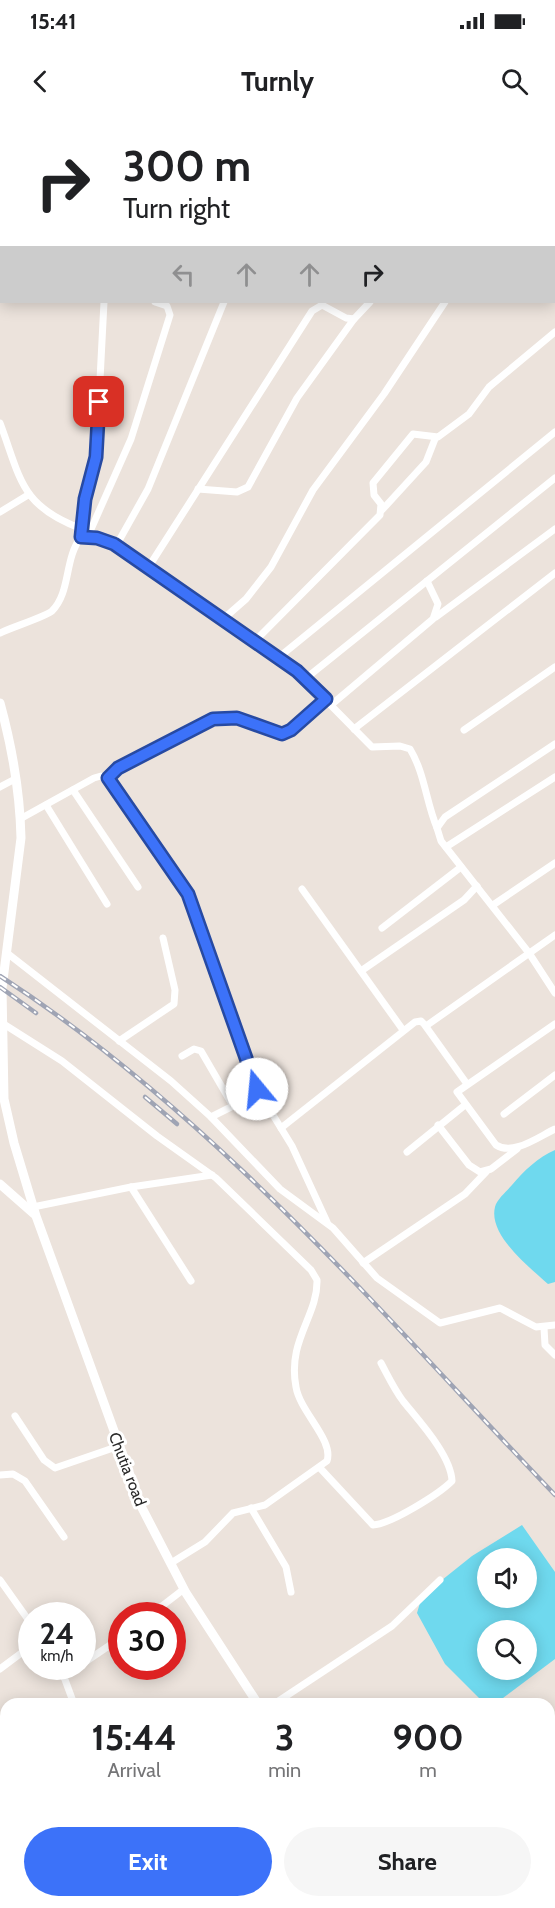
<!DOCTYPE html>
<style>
body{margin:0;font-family:Cabin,sans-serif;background:#f6f6f6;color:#202124;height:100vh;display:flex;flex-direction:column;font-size:22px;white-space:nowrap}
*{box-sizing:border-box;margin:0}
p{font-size:20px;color:#757577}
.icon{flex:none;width:33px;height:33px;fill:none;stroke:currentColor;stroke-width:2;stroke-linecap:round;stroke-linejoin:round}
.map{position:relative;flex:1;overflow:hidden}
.panel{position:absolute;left:0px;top:1578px;width:555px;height:210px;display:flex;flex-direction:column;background:#fff;border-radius:18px 18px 0 0;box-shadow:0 3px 15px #0003}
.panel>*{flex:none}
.banner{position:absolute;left:0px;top:0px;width:555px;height:183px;box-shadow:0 3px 15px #0003;background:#fff;color:#202124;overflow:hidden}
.tools{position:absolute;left:477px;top:1428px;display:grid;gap:12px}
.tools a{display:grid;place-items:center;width:60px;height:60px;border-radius:50%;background:#fff;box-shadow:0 3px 15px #0003;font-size:30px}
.speed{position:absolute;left:18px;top:1482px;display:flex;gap:12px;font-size:30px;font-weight:700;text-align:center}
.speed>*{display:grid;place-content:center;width:78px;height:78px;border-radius:50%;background:#fff;box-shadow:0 3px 15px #0003;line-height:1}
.speed small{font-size:15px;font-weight:400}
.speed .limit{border:9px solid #d22;background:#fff;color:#111}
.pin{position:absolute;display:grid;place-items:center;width:51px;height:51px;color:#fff;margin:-26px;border-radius:12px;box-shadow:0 3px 9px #0006}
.me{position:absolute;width:66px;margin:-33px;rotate:343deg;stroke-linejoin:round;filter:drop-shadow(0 0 4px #0008)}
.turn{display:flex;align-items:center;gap:21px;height:126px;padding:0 24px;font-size:27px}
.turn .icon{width:78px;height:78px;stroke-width:2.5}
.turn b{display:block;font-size:42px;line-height:51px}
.lanes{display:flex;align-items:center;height:57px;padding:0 24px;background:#0003;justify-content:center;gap:30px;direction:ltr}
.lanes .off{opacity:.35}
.eta{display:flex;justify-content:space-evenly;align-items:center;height:102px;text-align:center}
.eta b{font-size:36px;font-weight:700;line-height:42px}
.primary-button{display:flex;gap:12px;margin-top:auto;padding:12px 24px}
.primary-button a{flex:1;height:69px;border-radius:36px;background:#3c72f9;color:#fff;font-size:24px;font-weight:700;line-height:69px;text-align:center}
.primary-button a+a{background:#f6f6f6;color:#202124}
.status{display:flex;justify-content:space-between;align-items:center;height:42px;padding:0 30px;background:#fff;direction:ltr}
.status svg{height:16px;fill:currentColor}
header{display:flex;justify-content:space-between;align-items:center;height:78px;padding:0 24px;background:#fff;font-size:27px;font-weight:700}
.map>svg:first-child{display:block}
.water{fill:#6fd9ee;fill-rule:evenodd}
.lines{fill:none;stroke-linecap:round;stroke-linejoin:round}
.street{stroke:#fff;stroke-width:7}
.secondary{stroke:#fff;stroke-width:9}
.rail-casing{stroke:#9fa4b4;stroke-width:4.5}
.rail{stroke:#fff;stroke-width:2;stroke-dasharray:7;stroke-linecap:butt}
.route-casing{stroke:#274aa2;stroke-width:15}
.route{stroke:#3c72f9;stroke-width:10}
.labels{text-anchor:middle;stroke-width:6;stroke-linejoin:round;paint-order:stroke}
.street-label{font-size:16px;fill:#2a2a2a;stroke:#fff}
</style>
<div class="status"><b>15:41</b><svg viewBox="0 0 49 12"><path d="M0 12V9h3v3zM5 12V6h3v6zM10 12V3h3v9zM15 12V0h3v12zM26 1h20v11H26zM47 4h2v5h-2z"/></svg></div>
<header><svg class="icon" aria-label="back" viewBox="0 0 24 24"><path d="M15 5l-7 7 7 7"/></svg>Turnly<svg class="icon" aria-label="search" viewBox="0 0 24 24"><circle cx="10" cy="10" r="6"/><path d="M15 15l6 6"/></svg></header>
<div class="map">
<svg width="555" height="1788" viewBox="0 0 555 1788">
<rect width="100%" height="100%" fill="#ece3dc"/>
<g class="water">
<path d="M555,1030V1162L548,1164C529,1147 488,1115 495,1087C497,1079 507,1071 512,1065C524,1051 538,1037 555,1030Z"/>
<path d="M522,1405L555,1452V1539L495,1584H485L445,1544L417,1493L422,1476L472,1436ZM488,1438H526V1478H488ZM488,1510H526V1550H488Z"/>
</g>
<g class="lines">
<g class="street">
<polyline points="81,0 82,2"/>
<polyline points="423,0 425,2"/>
<polyline points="360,2 361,0"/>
<polyline points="480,2 482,0"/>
<polyline points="528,2 529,0"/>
<polyline points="0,55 2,58"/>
<polyline points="554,55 555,53"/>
<polyline points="554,88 555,87"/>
<polyline points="554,123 555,124"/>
<polyline points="0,172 2,172"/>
<path d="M0,303C21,359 20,386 82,409"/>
<polyline points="198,369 237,372 248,367 297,278 354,199"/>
<polyline points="382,390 426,342 435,319"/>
<polyline points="0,392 28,375"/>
<polyline points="88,416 131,319 170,195 167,186 155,182"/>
<polyline points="81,417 85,379 96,337 104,182"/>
<polyline points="116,426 148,369 224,182"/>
<polyline points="148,448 312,191 322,185 346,198 354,199 370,182"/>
<polyline points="436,497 555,409"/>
<polyline points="222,500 246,479 271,447 313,370 384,274 445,182"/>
<path d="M0,513C10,508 47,496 52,491C71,472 64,439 81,417L97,418L114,424L297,551L372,627L400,626L410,629C425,654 426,682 437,708"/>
<polyline points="254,522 380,395 381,384 374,375 373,363 413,314 438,317 469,294 489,267 555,212"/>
<polyline points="278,538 555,312"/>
<polyline points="305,559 555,358"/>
<polyline points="331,585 433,499 438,484 427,461"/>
<polyline points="354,609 555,453"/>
<polyline points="464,610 555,547"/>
<polyline points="555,624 445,697 437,708 441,721 529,833 555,873"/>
<polyline points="108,658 119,648 213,599 237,598 282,614 291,610 326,579"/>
<polyline points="0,667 15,659"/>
<polyline points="73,670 138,767"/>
<polyline points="46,685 107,784"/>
<polyline points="20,699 94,658 101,656 112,661 188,774 257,969 292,1026 327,1102"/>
<polyline points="446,727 555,657"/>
<polyline points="302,769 403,910"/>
<polyline points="493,785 555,743"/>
<polyline points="382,808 461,747"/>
<polyline points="7,833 171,961 211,997 280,1069 333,1108 377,1158 440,1203 500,1188 536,1207 555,1205"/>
<polyline points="361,851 464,780 477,766"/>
<path d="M2,903L62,941L157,1016L216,1058L311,1150L317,1160C318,1196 287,1220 296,1267C300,1292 334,1320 327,1341L265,1385L233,1393L205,1422L171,1443"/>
<path d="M555,904L457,972L496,1025C513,1036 538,1017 555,1009"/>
<polyline points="426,906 555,815"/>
<polyline points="119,921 174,884 175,870 163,818"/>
<polyline points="182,936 194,929 201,931 233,986"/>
<polyline points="504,994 555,955"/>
<polyline points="211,997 259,973"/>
<polyline points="438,1005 469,1045 480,1052 491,1049 517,1029"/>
<polyline points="281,1008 415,902 421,901 424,904 467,964"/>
<polyline points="407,1032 465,985"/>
<polyline points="131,1067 191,1161"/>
<polyline points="33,1087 131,1067 212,1055"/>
<polyline points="363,1143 465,1074 486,1052"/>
<polyline points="544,1208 545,1225 555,1235"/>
<polyline points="15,1296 44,1340 55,1348 119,1326"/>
<path d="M320,1348L373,1405C391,1404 439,1374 452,1361C451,1335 418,1300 403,1281C394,1269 388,1256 381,1243"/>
<polyline points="0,1355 13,1354 25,1361 64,1417"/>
<polyline points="251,1388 286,1447 291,1472"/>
<polyline points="0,1460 32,1505"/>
<polyline points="149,1496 184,1469"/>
<polyline points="82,1544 122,1517"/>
<polyline points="58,1546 64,1557"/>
<polyline points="0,1549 32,1525"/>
<polyline points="74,1584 64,1557 79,1546"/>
<polyline points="274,1584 392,1506 440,1460"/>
<polyline points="549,1603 555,1600"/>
<polyline points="102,1782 103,1788"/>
<polyline points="50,1786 57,1782"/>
<polyline points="148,1788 154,1782"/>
</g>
<g class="secondary">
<path d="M0,583C12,627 20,673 21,718L2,868L4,979L14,1023L36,1096L142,1388L186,1473L258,1584"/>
<polyline points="0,1064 34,1094"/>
<polyline points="397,1782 402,1788"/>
</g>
<g class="rail-casing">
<g id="rail">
<path d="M0,856C213,994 381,1193 555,1375"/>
<polyline points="0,867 36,893"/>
<polyline points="145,977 177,1004"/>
</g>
</g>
<use href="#rail" class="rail"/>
</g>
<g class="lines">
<g class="route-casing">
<polyline id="route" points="99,282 96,337 85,379 81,417 97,418 114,424 297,551 326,579 291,610 282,614 237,598 213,599 118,648 108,658 188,774 257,969"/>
</g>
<use href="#route" class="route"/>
</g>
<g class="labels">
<g class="street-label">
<text transform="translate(128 1349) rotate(69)" y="6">Chutia road</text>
</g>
</g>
</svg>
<div class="tools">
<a><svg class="icon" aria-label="sound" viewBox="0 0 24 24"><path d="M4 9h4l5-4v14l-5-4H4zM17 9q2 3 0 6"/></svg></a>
<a><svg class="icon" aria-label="search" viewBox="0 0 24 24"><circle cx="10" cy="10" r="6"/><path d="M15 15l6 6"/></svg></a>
</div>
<div class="speed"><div>24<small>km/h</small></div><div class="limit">30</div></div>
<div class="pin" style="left:99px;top:282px;background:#d93025"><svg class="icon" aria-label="arrive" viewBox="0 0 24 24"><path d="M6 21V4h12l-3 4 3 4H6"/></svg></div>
<svg class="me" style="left:257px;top:969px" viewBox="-20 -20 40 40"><circle r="19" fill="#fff"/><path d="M0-13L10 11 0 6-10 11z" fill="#3c72f9"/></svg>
<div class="banner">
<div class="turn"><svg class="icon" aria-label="right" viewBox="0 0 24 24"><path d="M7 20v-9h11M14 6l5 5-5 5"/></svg><div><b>300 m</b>Turn right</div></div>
<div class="lanes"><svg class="icon off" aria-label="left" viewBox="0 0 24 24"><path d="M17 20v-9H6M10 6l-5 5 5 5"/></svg><svg class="icon off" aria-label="ahead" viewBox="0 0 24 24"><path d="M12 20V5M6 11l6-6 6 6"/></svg><svg class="icon off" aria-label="ahead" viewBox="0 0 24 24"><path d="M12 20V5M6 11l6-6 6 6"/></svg><svg class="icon" aria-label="right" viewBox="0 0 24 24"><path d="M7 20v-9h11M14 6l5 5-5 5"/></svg></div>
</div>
<section class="panel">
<div class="eta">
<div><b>15:44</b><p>Arrival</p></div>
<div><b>3</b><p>min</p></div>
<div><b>900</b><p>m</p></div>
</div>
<div class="primary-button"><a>Exit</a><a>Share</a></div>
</section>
</div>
